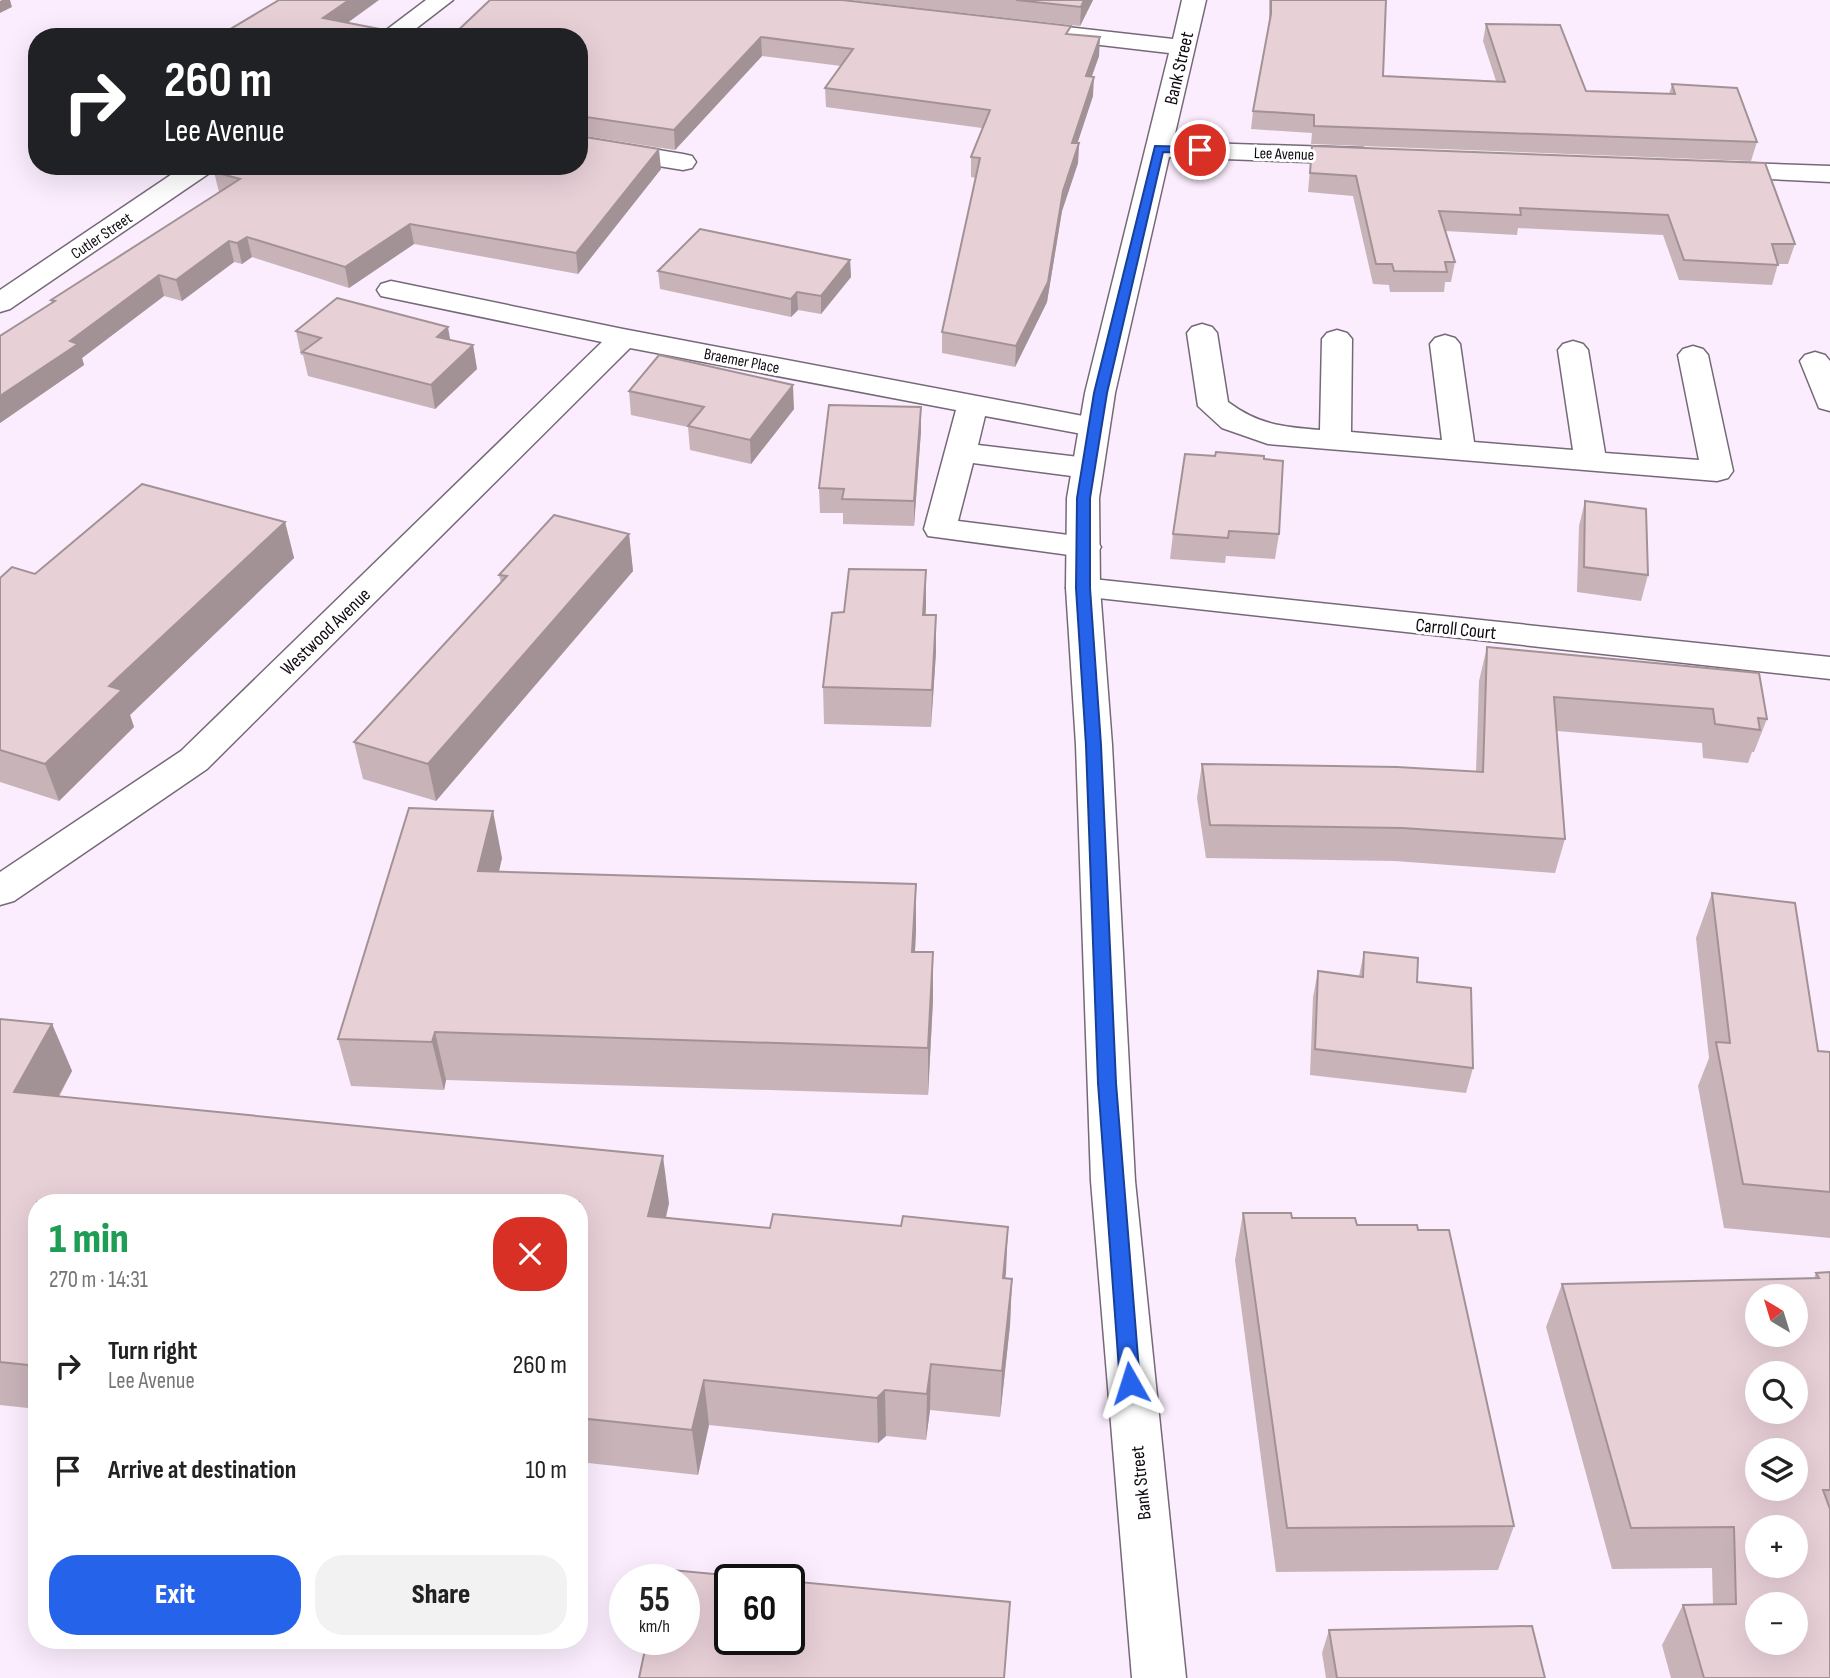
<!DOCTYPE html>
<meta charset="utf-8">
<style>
body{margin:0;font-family:"Sofia Sans Condensed",sans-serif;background:#f2f2f2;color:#222;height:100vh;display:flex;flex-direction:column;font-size:26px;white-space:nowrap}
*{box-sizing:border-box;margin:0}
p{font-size:23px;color:#767676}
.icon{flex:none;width:38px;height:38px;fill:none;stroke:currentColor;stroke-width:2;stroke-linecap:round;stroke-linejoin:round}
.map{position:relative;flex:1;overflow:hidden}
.sheet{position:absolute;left:28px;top:1194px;width:560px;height:455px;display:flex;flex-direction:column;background:#fff;border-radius:28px;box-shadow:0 7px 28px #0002}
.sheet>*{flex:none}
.hud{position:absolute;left:28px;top:28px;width:560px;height:147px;border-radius:28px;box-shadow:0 7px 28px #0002;background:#202124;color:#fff;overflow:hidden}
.needle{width:46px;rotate:322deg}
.controls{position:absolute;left:1745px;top:1284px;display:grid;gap:14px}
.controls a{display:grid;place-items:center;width:63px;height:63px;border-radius:50%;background:#fff;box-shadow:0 7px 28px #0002;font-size:35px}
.speed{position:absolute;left:609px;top:1564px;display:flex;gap:14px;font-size:35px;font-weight:700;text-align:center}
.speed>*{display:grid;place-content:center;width:91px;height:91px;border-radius:50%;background:#fff;box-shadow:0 7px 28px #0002;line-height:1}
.speed small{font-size:18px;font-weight:400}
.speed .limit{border:4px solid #111;border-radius:10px;background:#fff;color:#111}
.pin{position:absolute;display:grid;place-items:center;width:60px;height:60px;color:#fff;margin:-30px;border:4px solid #fff;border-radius:50%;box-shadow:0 2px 7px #0007}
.me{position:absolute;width:77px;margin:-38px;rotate:354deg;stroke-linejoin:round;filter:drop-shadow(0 0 5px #0008)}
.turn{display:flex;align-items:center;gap:24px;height:147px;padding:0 21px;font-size:32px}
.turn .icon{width:91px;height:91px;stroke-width:2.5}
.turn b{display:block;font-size:49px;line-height:60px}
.round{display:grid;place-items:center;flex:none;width:74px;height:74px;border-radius:28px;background:#f2f2f2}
.headline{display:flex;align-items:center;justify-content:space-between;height:119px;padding:0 21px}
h1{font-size:42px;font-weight:800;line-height:52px;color:#1e9e55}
.cta{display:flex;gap:14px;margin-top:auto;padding:14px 21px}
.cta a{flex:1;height:80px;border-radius:28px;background:#2563eb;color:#fff;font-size:28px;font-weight:800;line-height:80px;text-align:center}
.cta a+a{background:#f2f2f2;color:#222}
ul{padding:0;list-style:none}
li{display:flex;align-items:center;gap:21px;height:105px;padding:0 21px}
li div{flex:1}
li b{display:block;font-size:26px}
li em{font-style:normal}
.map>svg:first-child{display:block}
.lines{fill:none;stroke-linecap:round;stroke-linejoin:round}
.minor-casing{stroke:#756978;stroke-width:3}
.major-casing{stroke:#756978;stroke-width:3}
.minor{fill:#fff;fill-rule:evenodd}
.major{fill:#fff;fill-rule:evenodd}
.wall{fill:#c8b3b9}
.shaded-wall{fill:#a29296}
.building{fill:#e8d0d7;stroke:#a29296;stroke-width:2;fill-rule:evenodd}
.route{fill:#2563eb;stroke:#184099;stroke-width:2}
.labels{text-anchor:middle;stroke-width:6;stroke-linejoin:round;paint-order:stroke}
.far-street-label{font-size:16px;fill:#0e090f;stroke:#fff}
.street-label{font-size:19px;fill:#0e090f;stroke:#fff}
</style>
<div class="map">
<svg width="1830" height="1678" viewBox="0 0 1830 1678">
<rect width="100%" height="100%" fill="#fbedfe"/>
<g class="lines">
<g class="minor-casing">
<g id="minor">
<polygon points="426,0 453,0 405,37 377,37"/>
<polygon points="579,137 683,154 692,156 696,162 692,168 683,170 579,153"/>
<polygon points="184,166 215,166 211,172 10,309 0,312 0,290"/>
<polygon points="391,281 623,329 1104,420 1108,427 1104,434 1093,436 985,416 978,445 1087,458 1098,461 1103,468 1098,475 1087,478 973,463 958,521 1084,537 1096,540 1101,547 1096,554 1084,557 928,536 924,529 956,410 630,348 207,769 14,901 0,905 0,872 181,751 602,342 381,296 377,290 381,284"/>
<path d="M1202,324L1212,327L1217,333L1228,402C1259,425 1283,427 1320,430L1322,339L1327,333L1337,330L1347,333L1352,339L1351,432L1442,440L1430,344L1435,338L1445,335L1455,338L1460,344L1474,442L1573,450L1558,350L1563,344L1573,341L1583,344L1588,350L1605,453L1699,460L1678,355L1683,349L1693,346L1703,349L1708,355L1733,471L1728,478L1717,481L1268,444L1222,428L1198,406L1187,333L1192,327Z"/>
<polygon points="1815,352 1825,355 1830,361 1830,411 1819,408 1800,361 1805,355"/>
<polygon points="1083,578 1830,657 1830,679 1071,595 1066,588 1071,581"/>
</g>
</g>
<g class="major-casing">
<g id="major">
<polygon points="1182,0 1206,0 1173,142 1363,148 1372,151 1376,156 1372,161 1363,164 1169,157 1115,393 1099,498 1100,588 1112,745 1135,1181 1186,1678 1132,1678 1091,1181 1076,745 1066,588 1067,498 1085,393 1169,53 1049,39 1041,37 1037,32 1041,27 1049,25 1173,39"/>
<polygon points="1717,162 1830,166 1830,182 1708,176 1704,170 1708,164"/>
</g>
</g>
<use href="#minor" class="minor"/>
<use href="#major" class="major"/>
</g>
<g class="wall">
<polygon points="849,0 1093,0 1080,26"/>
<polygon points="1269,0 1386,0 1383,76 1496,81 1483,41 1486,24 1586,91 1669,94 1672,84 1757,142 1751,161 1311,144 1312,133 1251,129 1253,111 1269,25"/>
<polygon points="1070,34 1099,56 1092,76 1093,96 1077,143 1079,143 1078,163 1062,211 1047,302 1015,367 942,353 942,332 976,178 971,177 971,157 982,128 826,107 825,88 841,66 762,56 675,150 579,135 579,37"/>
<polygon points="1312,146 1765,163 1795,244 1788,264 1778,264 1772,285 1679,280 1663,235 1518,228 1517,235 1445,231 1455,262 1451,282 1445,282 1444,292 1390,292 1389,285 1373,284 1353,196 1308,192"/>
<polygon points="661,169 578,274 414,244 349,288 252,257 242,264 234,262 182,301 164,296 82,358 84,365 0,423 0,336 52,303 51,300 220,192 219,192 214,172"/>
<polygon points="850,260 851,277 821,314 798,310 791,317 660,289 658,271"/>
<polygon points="296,331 450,340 473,345 477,369 435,409 308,376 303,355 301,355"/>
<polygon points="629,391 794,409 751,464 690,450 688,427 631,415"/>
<polygon points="921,431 914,526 843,524 843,513 820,513 819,488"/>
<polygon points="1264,459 1279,534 1275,559 1226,556 1225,563 1170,559 1173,534"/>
<polygon points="1585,501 1648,575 1641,601 1577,592 1579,526"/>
<polygon points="285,522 294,558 130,715 134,727 59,801 0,782 0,578 35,574"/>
<polygon points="629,534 633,571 436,801 363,779 354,742 501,583 499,575"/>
<polygon points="926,607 925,615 936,652 931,727 824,724 823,687 844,612"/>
<polygon points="1487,647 1767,719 1754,752 1752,752 1748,763 1703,758 1702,743 1557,731 1565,839 1555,873 1395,861 1206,858 1197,798 1202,764 1476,772 1479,681"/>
<polygon points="502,858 499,872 916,932 915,952 933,952 933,1000 928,1095 446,1080 444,1090 351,1086 338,1039"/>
<polygon points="1712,893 1818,1051 1830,1052 1830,1238 1724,1228 1698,1086 1709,1058 1696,938"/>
<polygon points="1364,952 1473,1068 1466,1093 1310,1075 1313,997 1318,971 1359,976"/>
<polygon points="0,1019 52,1024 72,1071 59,1097 669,1203 666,1218 1012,1279 1010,1325 1000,1417 930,1410 926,1440 886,1436 878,1443 709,1425 698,1475 579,1462 579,1202 37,1202 37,1409 0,1405"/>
<polygon points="1243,1213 1357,1225 1514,1526 1498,1570 1276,1572 1235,1260"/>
<polygon points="1830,1272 1830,1678 1671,1678 1662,1645 1683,1605 1713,1605 1712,1568 1612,1569 1546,1327 1562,1284 1814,1278 1816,1273"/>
<polygon points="1329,1630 1545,1678 1326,1678 1322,1653"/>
</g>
<g class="shaded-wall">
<polygon points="2,0 10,0 12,7 0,13 0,1"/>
<polygon points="349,0 379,0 328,37 323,18"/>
<polygon points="1084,0 1093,0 1080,26 1081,7"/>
<polygon points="761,37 762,56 675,150 674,130"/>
<polygon points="1100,37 1099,56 1085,95 1086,76"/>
<polygon points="1094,77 1093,96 1071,163 1072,143"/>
<polygon points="1079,143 1078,163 1062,211 1047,302 1015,367 1016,346"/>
<polygon points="659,149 661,169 578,274 576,253"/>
<polygon points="410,224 414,244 349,288 345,267"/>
<polygon points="247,237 252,257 242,264 237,243"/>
<polygon points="229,241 234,262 182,301 176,280"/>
<polygon points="850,260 851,277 821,314 821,296"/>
<polygon points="159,275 164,296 82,358 84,365 0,423 0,396 70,341"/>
<polygon points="797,292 798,310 791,317 791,299"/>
<polygon points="448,327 452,350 437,337"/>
<polygon points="473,345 477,369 435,409 431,385"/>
<polygon points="793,385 794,409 751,464 750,440"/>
<polygon points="921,407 921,431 914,526 914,501"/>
<polygon points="285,522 294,558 130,715 134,727 59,801 45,764 109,686"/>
<polygon points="629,534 633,571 436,801 428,764"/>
<polygon points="926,570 926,607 923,652 923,615"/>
<polygon points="936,615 936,652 931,727 932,690"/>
<polygon points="493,811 502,858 487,919 478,871"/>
<polygon points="916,884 916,932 912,999 912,952"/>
<polygon points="933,952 933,1000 928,1095 928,1048"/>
<polygon points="52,1024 72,1071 35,1139 14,1092"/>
<polygon points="435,1032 446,1080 444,1090 432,1042"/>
<polygon points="663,1156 669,1203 655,1262 648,1216"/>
<polygon points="1008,1227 1006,1273 1000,1324 1003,1278"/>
<polygon points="1012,1279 1010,1325 1000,1417 1002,1371"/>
<polygon points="931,1364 930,1410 926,1440 927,1394"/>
<polygon points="704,1380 709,1425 698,1475 692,1430"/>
<polygon points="885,1390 886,1436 878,1443 877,1398"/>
</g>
<g class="building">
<polygon points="279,0 349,0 323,18 421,37 217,37"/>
<polygon points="490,0 842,0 1071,26 1066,34 1100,37 1086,76 1094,77 1072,143 1079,143 1063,191 1048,282 1016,346 942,332 980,158 971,157 990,110 825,88 853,49 761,37 674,130 579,116 579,37 451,37"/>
<polygon points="1016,0 1084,0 1081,7"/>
<polygon points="1271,0 1386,0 1383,76 1505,82 1486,24 1560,25 1586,91 1675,94 1672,84 1737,88 1757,142 1314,126 1314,115 1253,111 1271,14"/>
<polygon points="579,136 659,149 576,253 410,224 345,267 247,237 237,243 229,241 176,280 159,275 70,341 78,344 0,396 0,336 55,301 51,300 240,179 214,172 221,166 579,166"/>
<polygon points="1312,146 1765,163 1795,244 1772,244 1778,265 1684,260 1668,215 1520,208 1521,215 1439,211 1455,262 1445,262 1447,272 1394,271 1392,264 1376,264 1356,176 1310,173"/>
<polygon points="700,229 850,260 821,296 797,292 791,299 658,271"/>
<polygon points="337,298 448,327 437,337 473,345 431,385 302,352 321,338 296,331"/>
<polygon points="659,355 793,385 750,440 688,426 704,407 629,391"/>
<polygon points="829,405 921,407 914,501 842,499 844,489 819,488"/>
<polygon points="1216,452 1264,456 1264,459 1283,461 1279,534 1229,531 1228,538 1173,534 1185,454 1215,456"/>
<polygon points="142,484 285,522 109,686 122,690 45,764 0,750 0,578 12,567 35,574"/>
<polygon points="1585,501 1646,509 1648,575 1584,567"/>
<polygon points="554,515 629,534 428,764 354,742 507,576 499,575"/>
<polygon points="849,569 926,570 923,615 936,615 932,690 823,687 832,613 844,612"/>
<polygon points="1487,647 1759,673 1767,719 1758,718 1760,730 1715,724 1713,709 1554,697 1565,839 1402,828 1210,825 1202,764 1397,767 1483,772"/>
<polygon points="409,808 493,811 478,871 916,884 912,952 933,952 928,1048 435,1032 432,1042 338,1039"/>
<polygon points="1712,893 1795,903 1818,1051 1830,1052 1830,1192 1743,1184 1716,1042 1730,1043"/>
<polygon points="1364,952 1418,958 1417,982 1471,988 1473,1068 1315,1049 1318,971 1363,977"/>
<polygon points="0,1019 52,1024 14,1092 663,1156 648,1216 770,1228 773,1214 901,1226 903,1216 1008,1227 1003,1278 1012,1279 1002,1371 931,1364 927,1394 885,1390 877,1398 704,1380 692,1430 579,1418 579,1202 37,1202 37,1366 0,1362"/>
<polygon points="1243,1213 1291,1213 1292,1218 1355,1218 1357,1225 1417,1225 1418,1230 1449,1230 1514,1526 1287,1528"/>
<path d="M1830,1272V1490H1823L1830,1509V1678H1704L1683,1605L1736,1604L1734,1527L1631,1528L1562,1284L1819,1278L1816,1273ZM1757,1297H1796V1335H1757ZM1757,1374H1796V1412H1757ZM1757,1451H1796V1489H1757ZM1757,1528H1796V1566H1757ZM1757,1605H1796V1643H1757Z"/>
<polygon points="661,1569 777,1580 730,1580 730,1640 789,1640 789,1581 1010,1602 1004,1678 639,1678 647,1640 684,1640 684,1580 658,1580"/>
<polygon points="1532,1626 1545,1678 1337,1678 1329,1630"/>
</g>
<polygon class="route" points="1155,146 1200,147 1205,150 1200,153 1163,152 1107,393 1090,498 1090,588 1101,745 1116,1083 1140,1383 1137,1389 1130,1391 1123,1389 1120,1383 1098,1083 1086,745 1076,588 1077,498 1094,393"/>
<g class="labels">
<g class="far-street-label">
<text transform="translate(1284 153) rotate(2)" y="6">Lee Avenue</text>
<text transform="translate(101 235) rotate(-34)" y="6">Cutler Street</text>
<text transform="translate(742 360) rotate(11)" y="6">Braemer Place</text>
</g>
<g class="street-label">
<text transform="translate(1178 68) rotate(-77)" y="7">Bank Street</text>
<text transform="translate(1456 628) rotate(6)" y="7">Carroll Court</text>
<text transform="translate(325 631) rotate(-44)" y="7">Westwood Avenue</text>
<text transform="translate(1140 1483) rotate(-96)" y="7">Bank Street</text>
</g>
</g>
</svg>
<div class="controls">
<a><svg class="needle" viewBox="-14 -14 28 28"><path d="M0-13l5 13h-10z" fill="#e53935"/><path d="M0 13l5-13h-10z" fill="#767676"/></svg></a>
<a><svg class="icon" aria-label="search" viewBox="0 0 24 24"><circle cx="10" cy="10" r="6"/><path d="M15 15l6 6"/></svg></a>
<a><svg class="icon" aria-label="layers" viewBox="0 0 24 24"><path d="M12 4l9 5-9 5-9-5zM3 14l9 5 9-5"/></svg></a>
<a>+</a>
<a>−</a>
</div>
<div class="speed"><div>55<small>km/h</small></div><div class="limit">60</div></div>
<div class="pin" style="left:1200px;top:150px;background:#d93025"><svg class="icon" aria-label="arrive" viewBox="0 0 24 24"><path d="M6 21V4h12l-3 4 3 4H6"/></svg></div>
<svg class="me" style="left:1130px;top:1383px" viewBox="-20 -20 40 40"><path d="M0-17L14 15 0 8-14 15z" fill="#2563eb" stroke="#fff" stroke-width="4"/></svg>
<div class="hud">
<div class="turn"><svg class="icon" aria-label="right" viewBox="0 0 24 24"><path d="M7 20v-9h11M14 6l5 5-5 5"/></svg><div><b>260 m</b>Lee Avenue</div></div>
</div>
<section class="sheet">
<div class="headline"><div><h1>1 min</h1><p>270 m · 14:31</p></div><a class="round" style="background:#d93025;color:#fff"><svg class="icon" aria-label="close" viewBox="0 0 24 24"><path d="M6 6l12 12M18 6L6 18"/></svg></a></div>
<ul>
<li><svg class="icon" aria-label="right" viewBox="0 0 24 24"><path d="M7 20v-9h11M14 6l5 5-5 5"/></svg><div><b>Turn right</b><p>Lee Avenue</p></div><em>260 m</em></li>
<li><svg class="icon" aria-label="arrive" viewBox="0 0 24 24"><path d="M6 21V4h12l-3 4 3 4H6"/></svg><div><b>Arrive at destination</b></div><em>10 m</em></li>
</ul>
<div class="cta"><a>Exit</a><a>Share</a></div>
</section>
</div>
